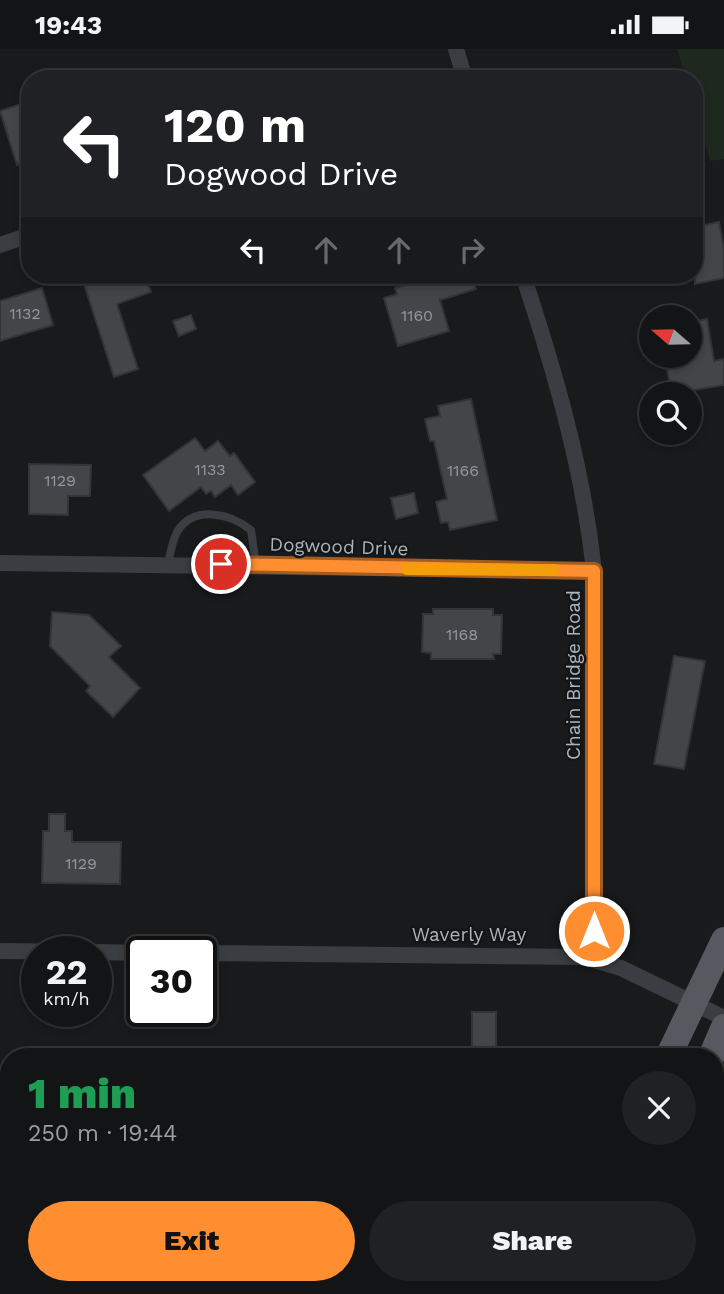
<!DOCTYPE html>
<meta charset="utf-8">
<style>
body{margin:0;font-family:"Work Sans",sans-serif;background:#202122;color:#f1f3f6;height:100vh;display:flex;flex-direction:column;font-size:26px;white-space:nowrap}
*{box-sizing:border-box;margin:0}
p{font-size:23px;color:#9d9ea0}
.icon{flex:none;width:38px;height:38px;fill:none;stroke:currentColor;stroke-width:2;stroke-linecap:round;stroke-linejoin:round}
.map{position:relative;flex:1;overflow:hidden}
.drawer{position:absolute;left:0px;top:999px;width:724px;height:247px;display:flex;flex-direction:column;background:#131415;border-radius:28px 28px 0 0;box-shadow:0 4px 10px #0003,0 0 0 2px #323334}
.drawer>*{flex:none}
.top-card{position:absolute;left:21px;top:21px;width:682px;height:214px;border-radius:28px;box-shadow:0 4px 10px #0003,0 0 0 2px #323334;background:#202124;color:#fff;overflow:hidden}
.needle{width:46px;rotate:290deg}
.buttons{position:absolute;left:639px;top:256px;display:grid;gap:14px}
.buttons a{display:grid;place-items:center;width:63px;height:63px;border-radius:50%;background:#131415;box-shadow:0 4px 10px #0003,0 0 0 2px #323334;font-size:35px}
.speed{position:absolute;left:21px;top:887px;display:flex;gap:14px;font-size:35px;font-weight:700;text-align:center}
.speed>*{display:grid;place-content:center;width:91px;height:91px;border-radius:50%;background:#131415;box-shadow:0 4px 10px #0003,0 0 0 2px #323334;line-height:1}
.speed small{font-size:18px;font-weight:400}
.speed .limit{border:4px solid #111;border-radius:10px;background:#fff;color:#111}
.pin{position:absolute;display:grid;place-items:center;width:60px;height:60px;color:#fff;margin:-30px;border:4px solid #fff;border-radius:50%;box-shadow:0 2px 7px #0007}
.me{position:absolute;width:77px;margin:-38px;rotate:0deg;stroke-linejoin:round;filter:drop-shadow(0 0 5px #0008)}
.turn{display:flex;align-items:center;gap:24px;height:147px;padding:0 28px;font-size:32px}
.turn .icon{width:91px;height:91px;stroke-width:2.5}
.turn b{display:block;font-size:49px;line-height:60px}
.lanes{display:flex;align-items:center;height:66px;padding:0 28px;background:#0003;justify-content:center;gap:35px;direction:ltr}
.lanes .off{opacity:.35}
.round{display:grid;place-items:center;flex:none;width:74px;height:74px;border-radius:37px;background:#202122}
.summary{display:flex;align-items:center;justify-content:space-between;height:119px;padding:0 28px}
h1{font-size:42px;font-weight:800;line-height:52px;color:#1e9e55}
.button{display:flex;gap:14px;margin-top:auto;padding:14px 28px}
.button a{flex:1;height:80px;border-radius:42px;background:#fe8e2f;color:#111;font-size:28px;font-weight:800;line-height:80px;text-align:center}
.button a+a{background:#202122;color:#f1f3f6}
.status{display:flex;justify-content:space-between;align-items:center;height:49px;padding:0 35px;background:#131415;direction:ltr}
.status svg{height:19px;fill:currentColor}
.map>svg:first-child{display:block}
.green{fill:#1f281f}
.building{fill:#434549;stroke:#333438;stroke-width:2}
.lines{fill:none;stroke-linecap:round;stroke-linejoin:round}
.service{stroke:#3a3d41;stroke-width:8}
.minor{stroke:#3a3d41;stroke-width:16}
.primary{stroke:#565a60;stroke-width:26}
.route-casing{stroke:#a55c1f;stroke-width:18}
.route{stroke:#fe8e2f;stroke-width:12}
.slow{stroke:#f59e0b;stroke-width:12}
.labels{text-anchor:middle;stroke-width:5;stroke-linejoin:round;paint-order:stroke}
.number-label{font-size:16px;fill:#91989f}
.street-label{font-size:19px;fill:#abb4bc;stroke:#141517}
</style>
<div class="status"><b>19:43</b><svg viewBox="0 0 49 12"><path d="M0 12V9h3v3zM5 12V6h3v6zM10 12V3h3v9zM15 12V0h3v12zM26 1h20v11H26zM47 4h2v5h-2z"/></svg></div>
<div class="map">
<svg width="724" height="1245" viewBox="0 0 724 1245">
<rect width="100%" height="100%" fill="#191a1c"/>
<polygon class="green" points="677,0 724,0 724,110 710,112 695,60 695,30 686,30"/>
<g class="building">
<polygon points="24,54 30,70 30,112 17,116 0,62"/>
<polygon points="719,173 724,201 724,229 695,235 695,178"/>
<polygon points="111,226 145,226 151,243 117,255 138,320 114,328 84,235"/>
<polygon points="440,226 472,226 476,240 440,251 449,282 398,297 384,249 397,245 395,239"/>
<polygon points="42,239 53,276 0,292 0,252"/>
<polygon points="191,266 196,280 179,287 173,272"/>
<polygon points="707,270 714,312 724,310 724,336 688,342 688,345 671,345 665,306 690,306 690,273"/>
<polygon points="471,350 497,471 450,481 448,473 441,474 436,453 447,450 434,392 430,392 425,370 440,367 438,357"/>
<polygon points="195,389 205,402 218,392 230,407 234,404 255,433 238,446 231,436 215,448 211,442 206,445 201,438 169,462 143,426"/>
<polygon points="29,415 91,416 90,447 68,447 68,466 29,465"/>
<polygon points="414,444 418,464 396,470 391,449"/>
<polygon points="433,560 493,560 493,566 502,566 501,605 493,605 494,610 431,610 431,604 422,603 423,565 433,565"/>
<polygon points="52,563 89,566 121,597 109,608 140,639 113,668 86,642 90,637 50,597"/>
<polygon points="674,607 705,612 684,720 654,715"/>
<polygon points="49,765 65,765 65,782 72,782 72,793 121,793 120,835 42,834 43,782 49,782"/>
<rect x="472" y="963" width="24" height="45"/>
</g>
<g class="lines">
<path class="service" d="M168,516C170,505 172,493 177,483C194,455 231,465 251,481L256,516"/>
<g class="minor">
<polyline points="456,0 465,30"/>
<polyline points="0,196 30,186"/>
<path d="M523,226C555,323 583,419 594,522V909"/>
<polyline points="0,514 594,522"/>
<polyline points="0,902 94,903"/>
<polyline points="96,903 142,904"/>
<polyline points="201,904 584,908 621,919 724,969"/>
<polyline points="716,1167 724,1168"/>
</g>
<g class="primary">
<polyline points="668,1008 724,891"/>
<polyline points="711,1008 724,978"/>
<polyline points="611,1245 611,1237"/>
<polyline points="648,1245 649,1237"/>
</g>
</g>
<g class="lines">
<g class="route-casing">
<polyline id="route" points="221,515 594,522 594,882"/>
</g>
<use href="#route" class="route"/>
<polyline class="slow" points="407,520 554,521"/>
</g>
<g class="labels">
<g class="number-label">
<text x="25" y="270">1132</text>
<text x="417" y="272">1160</text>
<text x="210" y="426">1133</text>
<text x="463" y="427">1166</text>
<text x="60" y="437">1129</text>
<text x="462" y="591">1168</text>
<text x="81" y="820">1129</text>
</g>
<g class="street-label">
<text transform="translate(339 497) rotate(2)" y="7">Dogwood Drive</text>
<text transform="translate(573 626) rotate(-90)" y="7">Chain Bridge Road</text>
<text x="469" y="892">Waverly Way</text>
</g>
</g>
</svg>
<div class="buttons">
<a><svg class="needle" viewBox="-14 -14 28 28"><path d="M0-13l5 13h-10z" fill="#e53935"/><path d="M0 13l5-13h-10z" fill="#9d9ea0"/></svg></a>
<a><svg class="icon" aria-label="search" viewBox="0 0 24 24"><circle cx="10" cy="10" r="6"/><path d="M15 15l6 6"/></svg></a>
</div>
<div class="speed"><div>22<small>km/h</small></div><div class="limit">30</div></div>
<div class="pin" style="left:221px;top:515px;background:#d93025"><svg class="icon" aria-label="arrive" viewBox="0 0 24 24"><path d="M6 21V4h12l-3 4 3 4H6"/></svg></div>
<svg class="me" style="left:594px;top:882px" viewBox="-20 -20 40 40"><circle r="17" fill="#fe8e2f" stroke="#fff" stroke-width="3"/><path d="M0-11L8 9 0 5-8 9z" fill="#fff"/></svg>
<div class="top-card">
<div class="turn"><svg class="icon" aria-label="left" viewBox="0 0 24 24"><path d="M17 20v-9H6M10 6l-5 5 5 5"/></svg><div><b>120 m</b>Dogwood Drive</div></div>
<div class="lanes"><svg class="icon" aria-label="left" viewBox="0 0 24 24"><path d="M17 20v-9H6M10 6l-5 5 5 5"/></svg><svg class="icon off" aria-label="ahead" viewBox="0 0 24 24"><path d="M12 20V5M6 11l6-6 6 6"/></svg><svg class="icon off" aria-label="ahead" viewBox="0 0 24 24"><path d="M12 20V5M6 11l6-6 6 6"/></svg><svg class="icon off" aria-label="right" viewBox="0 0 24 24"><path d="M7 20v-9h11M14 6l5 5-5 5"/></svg></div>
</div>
<section class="drawer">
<div class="summary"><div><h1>1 min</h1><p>250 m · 19:44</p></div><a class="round"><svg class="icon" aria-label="close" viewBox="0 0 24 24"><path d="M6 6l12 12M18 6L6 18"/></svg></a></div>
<div class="button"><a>Exit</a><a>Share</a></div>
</section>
</div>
